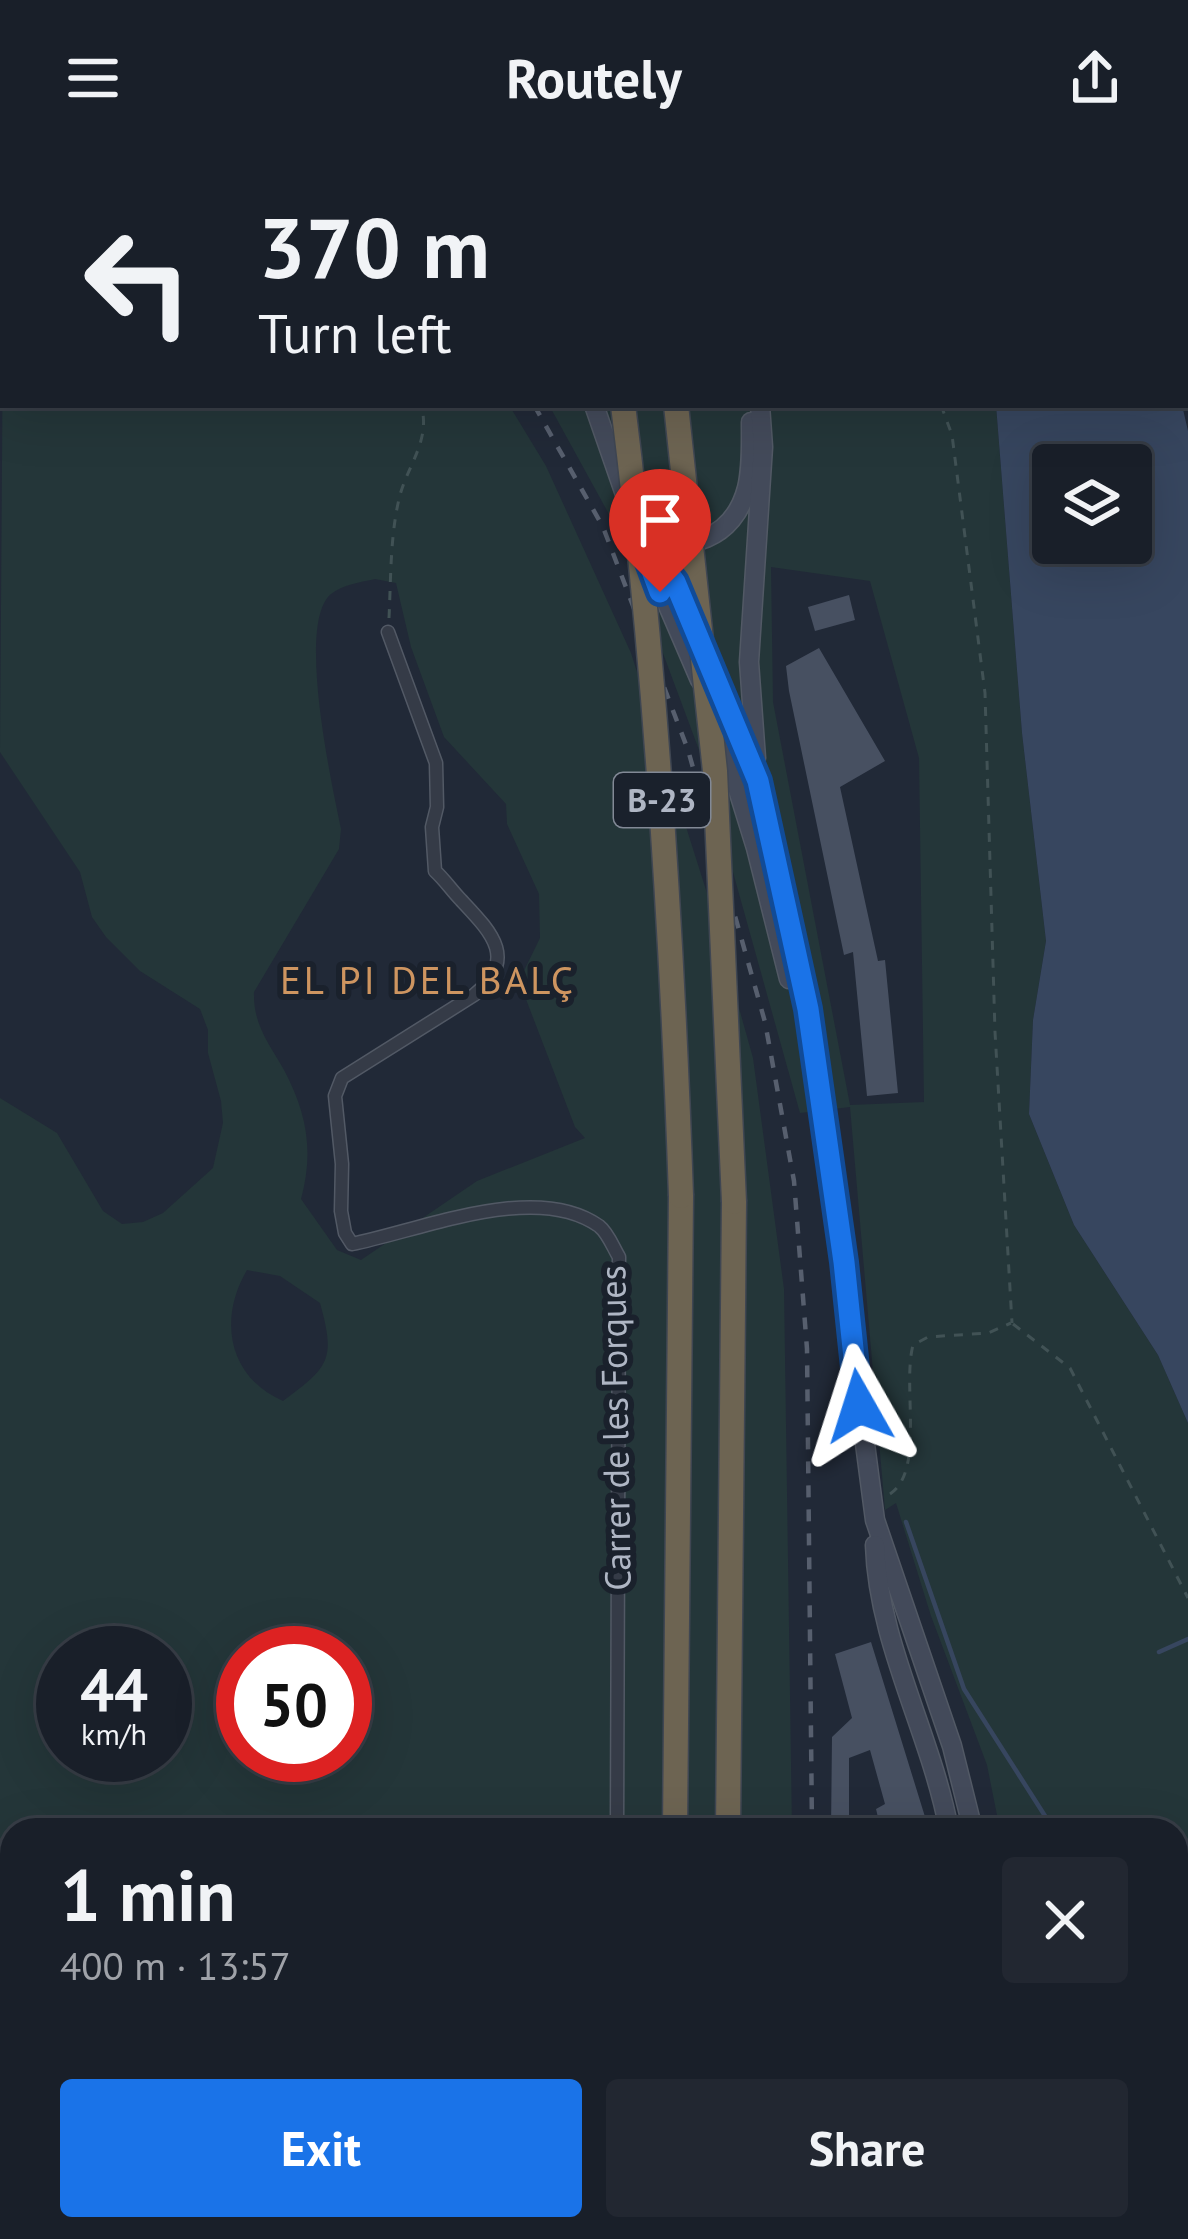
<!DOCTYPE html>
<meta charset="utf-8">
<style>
body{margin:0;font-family:"PT Sans",sans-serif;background:#222731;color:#f1f3f6;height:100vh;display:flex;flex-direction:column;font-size:45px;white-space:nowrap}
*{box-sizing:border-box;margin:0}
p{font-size:39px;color:#9fa2a8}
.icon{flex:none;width:66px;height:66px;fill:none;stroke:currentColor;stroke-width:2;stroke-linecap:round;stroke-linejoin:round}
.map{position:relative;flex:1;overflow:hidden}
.drawer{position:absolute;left:0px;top:1662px;width:1188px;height:423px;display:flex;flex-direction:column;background:#191f29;border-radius:36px 36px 0 0;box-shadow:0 12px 48px #0002,0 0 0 3px #373d46}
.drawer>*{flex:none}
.banner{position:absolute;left:0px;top:0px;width:1188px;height:252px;box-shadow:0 12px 48px #0002,0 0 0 3px #373d46;background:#191f29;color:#f1f3f6;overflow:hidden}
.controls{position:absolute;left:1032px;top:288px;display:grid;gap:24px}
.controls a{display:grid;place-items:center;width:120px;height:120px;border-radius:12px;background:#191f29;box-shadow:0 12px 48px #0002,0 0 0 3px #373d46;font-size:60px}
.speed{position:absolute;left:36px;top:1470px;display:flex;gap:24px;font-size:60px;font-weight:700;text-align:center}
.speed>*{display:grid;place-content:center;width:156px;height:156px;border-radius:50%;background:#191f29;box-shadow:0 12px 48px #0002,0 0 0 3px #373d46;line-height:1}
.speed small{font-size:30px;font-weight:400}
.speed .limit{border:18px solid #d22;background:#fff;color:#111}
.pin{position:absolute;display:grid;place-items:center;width:102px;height:102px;color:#fff;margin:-123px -51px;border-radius:50% 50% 50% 0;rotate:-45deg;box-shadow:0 0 12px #0007}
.pin .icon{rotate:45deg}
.me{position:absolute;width:132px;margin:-66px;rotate:354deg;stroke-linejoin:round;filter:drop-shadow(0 0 9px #0008)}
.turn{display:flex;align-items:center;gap:42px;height:252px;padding:0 60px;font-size:54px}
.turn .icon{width:156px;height:156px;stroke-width:2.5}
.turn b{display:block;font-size:84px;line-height:102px}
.round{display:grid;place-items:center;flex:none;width:126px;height:126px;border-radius:12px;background:#222731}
.summary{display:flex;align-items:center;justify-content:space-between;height:204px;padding:0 60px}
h1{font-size:72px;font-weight:700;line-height:90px}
.action{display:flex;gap:24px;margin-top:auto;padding:24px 60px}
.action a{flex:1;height:138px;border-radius:12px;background:#1a73e8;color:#fff;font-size:48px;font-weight:700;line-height:138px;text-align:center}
.action a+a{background:#222731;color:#f1f3f6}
header{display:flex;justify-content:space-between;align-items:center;height:156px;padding:0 60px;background:#191f29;font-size:54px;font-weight:700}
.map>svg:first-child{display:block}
.green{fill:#243639;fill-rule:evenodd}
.water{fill:#37465f;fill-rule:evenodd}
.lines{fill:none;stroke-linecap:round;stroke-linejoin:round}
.stream{stroke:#37465f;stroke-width:4.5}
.building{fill:#475061}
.street-casing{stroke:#525965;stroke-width:15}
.secondary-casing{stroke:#525965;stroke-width:21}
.highway-casing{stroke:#3f4652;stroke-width:27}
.path{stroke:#415255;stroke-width:3;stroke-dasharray:9 9;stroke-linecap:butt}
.street{stroke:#353b47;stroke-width:12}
.secondary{stroke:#434a5a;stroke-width:18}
.highway{stroke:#6d6452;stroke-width:24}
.rail{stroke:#575f6e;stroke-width:4.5;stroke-dasharray:12 12;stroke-linecap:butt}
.highway-bridge-casing{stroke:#3f4652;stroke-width:27;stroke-linecap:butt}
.highway-bridge{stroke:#6d6452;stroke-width:24}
.route-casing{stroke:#114b97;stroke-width:30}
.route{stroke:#1a73e8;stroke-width:21}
.labels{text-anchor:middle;stroke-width:12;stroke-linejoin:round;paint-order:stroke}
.shield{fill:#1a212c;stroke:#828996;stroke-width:3}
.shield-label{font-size:33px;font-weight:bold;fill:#afb6c4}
.street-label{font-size:36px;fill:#afb6c4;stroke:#1a212c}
.neighbourhood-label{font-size:39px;letter-spacing:3px;fill:#ce9560;stroke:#1a212c}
</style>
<header><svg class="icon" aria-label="menu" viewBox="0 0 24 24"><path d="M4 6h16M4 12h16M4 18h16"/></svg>Routely<svg class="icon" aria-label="share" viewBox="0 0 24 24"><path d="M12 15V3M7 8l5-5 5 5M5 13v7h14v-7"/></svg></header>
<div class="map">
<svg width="1188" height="2083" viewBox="0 0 1188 2083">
<rect width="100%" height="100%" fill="#212937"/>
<g class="green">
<path d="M3,159V249H509L546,310L631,497L706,734L753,902L784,1133L792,1674H12V2022L0,2010V942L57,977L103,1055L122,1068L143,1066L163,1057L213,1012L223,967L221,945L208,897V874L200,853L140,815L106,781L92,761L80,716L0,596ZM375,423L396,427L411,491L444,581L506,648L507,668L539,738L540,782L519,825L575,971L585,982L477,1025L361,1104L337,1094L301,1043C314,996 307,957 284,914C269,887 253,869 254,836L339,693L341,673C332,629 296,467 331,438C342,429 361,426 375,423ZM247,1114L280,1120L320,1147C336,1204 329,1211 283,1245C228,1221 218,1163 247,1114ZM63,1497H165V1599H63ZM243,1497H345V1599H243Z"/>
<path d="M549,249H996L1022,577L1046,785L1033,864L1029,958L1074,1069L1158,1199L1188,1267V2083H1016V2073H1176V1674H1000L987,1609L931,1460L896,1347L885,1354L850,951L800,957L699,594L616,371ZM771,411L870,425L919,602L924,946L850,949L773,546Z"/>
<polygon points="68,2073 794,2073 794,2083 79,2083"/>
</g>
<path class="water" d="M996,249H1182L1188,275V1267L1158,1199L1074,1069L1029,958L1033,864L1046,785L1022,577ZM1053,309H1131V387H1053Z"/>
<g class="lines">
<g class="stream">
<polyline points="906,1366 964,1533 1054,1674"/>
<polyline points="1159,1496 1188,1483"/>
<polyline points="1176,1798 1188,1800"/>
</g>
</g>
<g class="building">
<polygon points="849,439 855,464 815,475 808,451"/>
<polygon points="819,492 885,605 840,631 878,805 885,804 898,937 867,940 853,796 844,799 789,535 786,510"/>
<polygon points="871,1486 926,1664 899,1666 901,1674 881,1674 876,1653 885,1648 870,1594 849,1602 849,1674 831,1674 832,1581 852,1562 835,1498"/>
</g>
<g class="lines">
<g class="street-casing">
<g id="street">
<polyline points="475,0 478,3"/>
<polyline points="108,3 111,0"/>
<polyline points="0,153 3,149"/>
<path d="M388,476L436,607L437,651L432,671L435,715C445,724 452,735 461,744C491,776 519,803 474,839L342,922L335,940L342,1008L341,1055L345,1077L352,1088C422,1074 536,1025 599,1070C608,1077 613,1091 619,1101L617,1674"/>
<polyline points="569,2083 570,2073"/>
</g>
</g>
<g class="secondary-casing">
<g id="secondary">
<polyline points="516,0 517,3"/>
<polyline points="726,0 727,3"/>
<polyline points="594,249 628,347"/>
<polyline points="638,377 675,426 694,471"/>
<path d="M643,379C687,399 734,382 747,332C752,311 751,288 751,266"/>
<polyline points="647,401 700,524"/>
<polyline points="709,507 758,625 808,853 875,1364 952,1590 973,1674"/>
<polyline points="717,566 756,692 789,823"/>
<polyline points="756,602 749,506 763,291 760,249"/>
<path d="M875,1389C878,1488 931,1577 949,1674"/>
<polyline points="957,2083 957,2073"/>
<polyline points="985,2083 985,2073"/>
</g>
</g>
<g class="highway-casing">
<g id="highway">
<polyline points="588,0 588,3"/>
<polyline points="642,0 642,3"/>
<polyline points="675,1674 681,1040"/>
<polyline points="728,1674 734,1046"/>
<polyline points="722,2073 723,2083"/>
<polyline points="669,2083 669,2073"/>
</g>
</g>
<g class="path">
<polyline points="253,0 255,3"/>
<polyline points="892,0 892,3"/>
<polyline points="1149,0 1150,3"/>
<polyline points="1185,95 1188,101"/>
<polyline points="941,249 952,279 985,537 995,876 1012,1167"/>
<path d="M389,462C391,422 390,378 400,339C409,307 431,283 421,249"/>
<polyline points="1013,1168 1070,1212 1188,1442"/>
<path d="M890,1338C925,1315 902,1231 913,1189L928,1181L988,1177L1011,1167"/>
</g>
<use href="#street" class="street"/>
<use href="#secondary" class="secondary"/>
<use href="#highway" class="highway"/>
<g class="rail">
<polyline points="361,0 363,3"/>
<polyline points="534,249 603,371 688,594 765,866 794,1025 807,1193 812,1674"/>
<polyline points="813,2073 813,2083"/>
</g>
<g class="highway-bridge-casing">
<g id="highway-bridge">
<path d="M623,249C656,512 672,776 681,1040"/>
<polyline points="676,249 715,615 734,1046"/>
</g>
</g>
<use href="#highway-bridge" class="highway-bridge"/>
</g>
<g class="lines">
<g class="route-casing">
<polyline id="route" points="660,436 638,377 675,426 758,625 808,853 844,1106 859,1250"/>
</g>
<use href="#route" class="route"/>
</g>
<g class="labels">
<rect class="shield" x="614" y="617" width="96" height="54" rx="9"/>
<g class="shield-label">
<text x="662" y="656">B-23</text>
</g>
<g class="street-label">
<text transform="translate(615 1272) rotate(-91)" y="13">Carrer de les Forques</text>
</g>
<g class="neighbourhood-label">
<text x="428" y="838">EL PI DEL BALÇ</text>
</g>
</g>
</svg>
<div class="controls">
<a><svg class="icon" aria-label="layers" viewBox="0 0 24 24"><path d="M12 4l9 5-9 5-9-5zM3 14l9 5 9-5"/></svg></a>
</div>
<div class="speed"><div>44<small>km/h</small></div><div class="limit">50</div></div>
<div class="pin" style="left:660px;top:436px;background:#d93025"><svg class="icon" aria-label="arrive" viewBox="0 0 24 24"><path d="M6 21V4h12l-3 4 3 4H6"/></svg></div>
<svg class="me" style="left:859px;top:1250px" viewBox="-20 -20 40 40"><path d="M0-17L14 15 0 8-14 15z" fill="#1a73e8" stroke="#fff" stroke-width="4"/></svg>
<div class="banner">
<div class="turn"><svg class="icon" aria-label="left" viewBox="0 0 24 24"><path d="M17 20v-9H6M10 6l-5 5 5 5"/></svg><div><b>370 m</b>Turn left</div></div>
</div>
<section class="drawer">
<div class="summary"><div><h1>1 min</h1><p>400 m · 13:57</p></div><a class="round"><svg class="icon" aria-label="close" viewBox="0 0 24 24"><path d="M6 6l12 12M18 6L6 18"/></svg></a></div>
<div class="action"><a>Exit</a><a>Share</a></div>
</section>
</div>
